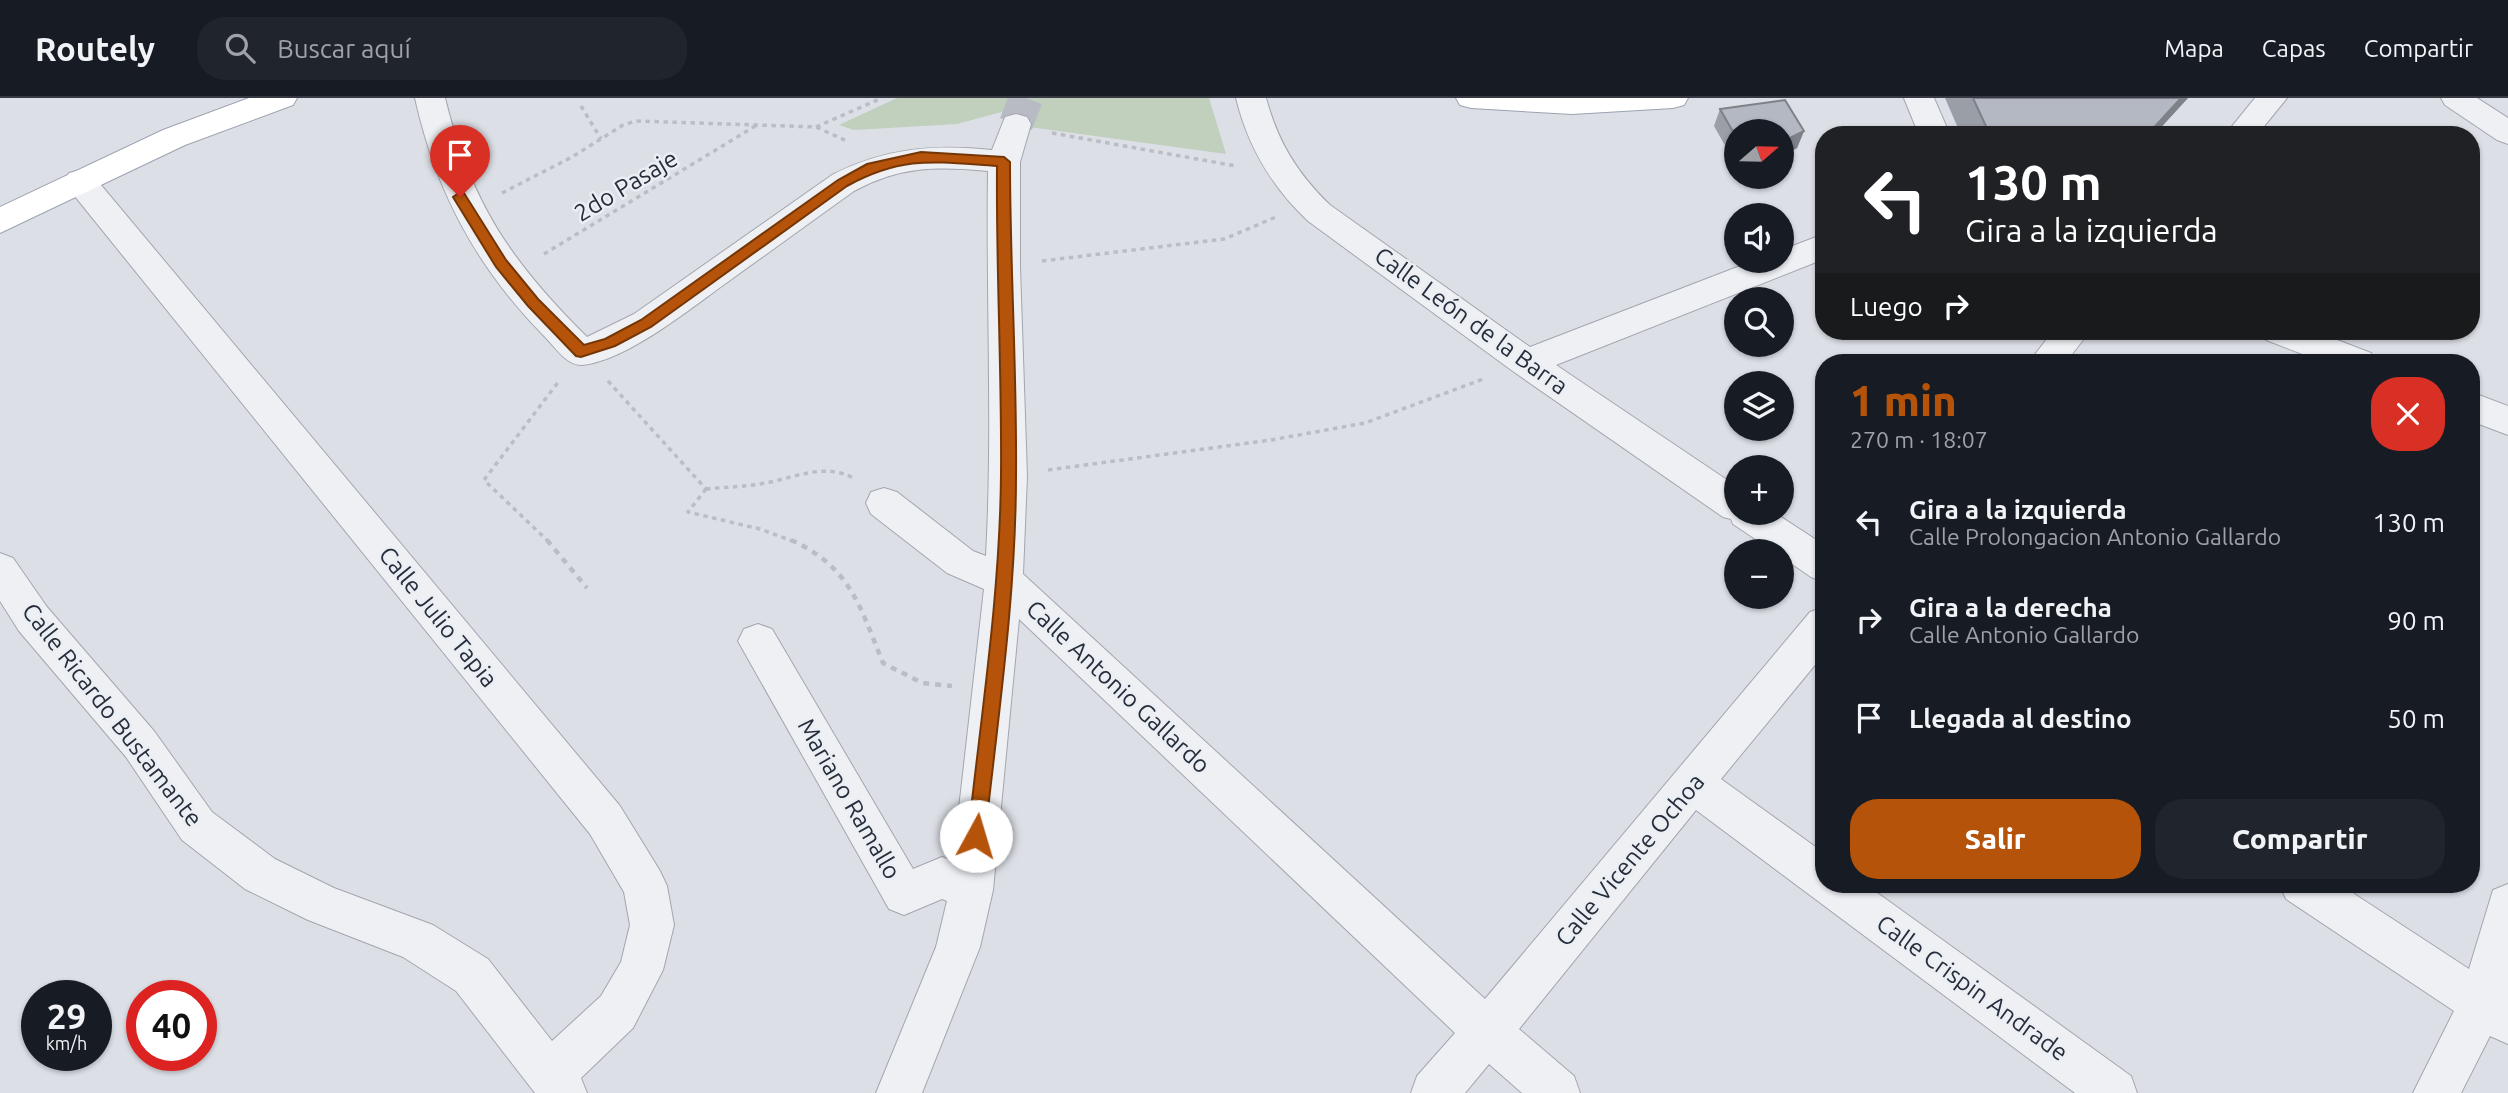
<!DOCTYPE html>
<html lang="es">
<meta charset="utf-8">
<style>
body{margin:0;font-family:Ubuntu,sans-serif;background:#20242c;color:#f1f3f6;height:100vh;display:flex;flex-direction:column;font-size:26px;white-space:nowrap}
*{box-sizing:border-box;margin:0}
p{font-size:23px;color:#9ea1a6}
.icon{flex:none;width:38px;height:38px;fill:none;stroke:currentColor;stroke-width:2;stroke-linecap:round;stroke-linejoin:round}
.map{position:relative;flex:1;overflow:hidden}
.drawer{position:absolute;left:1815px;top:256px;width:665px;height:539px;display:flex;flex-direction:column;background:#171b24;border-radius:28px;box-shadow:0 2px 5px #0004}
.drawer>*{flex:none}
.hud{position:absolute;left:1815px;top:28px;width:665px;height:214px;border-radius:28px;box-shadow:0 2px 5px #0004;background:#202124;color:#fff;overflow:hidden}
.needle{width:46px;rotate:70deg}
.fabs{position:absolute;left:1724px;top:21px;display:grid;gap:14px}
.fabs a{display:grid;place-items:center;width:70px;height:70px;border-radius:50%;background:#171b24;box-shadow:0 2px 5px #0004;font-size:35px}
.speed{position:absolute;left:21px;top:882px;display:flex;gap:14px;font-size:35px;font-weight:700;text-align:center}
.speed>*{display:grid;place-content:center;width:91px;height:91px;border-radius:50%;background:#171b24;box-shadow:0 2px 5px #0004;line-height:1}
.speed small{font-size:18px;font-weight:400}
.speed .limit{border:10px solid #d22;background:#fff;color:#111}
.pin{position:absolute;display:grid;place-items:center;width:60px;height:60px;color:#fff;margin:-72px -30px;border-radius:50% 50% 50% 0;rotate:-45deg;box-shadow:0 0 7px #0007}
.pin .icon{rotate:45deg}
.me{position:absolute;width:77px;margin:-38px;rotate:6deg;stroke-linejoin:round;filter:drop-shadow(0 0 5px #0008)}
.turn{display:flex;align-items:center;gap:24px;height:147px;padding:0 35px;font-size:32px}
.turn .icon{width:91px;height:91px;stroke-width:2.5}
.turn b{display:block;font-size:49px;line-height:60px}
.then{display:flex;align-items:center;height:66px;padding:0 35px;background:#0003;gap:14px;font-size:26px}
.round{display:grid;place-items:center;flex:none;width:74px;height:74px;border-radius:28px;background:#20242c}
.headline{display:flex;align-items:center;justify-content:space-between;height:119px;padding:0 35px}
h1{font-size:42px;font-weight:800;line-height:52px;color:#b45309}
.button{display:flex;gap:14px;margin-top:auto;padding:14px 35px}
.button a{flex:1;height:80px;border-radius:28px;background:#b45309;color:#fff;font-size:28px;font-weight:800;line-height:80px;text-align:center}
.button a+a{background:#20242c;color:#f1f3f6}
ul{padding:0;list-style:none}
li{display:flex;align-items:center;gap:21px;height:98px;padding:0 35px}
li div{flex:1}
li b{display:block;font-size:26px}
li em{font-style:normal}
header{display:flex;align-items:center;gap:42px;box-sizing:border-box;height:98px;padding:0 35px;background:#171b24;border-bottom:2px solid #363941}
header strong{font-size:33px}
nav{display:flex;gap:38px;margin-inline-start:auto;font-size:24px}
.search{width:490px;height:63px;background:#20242c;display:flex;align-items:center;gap:18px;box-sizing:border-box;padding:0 24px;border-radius:28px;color:#9ea1a6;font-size:26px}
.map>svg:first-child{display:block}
.green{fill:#c1cfbd}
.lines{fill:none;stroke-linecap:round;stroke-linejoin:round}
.minor-tunnel{stroke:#b8bbc4;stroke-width:34;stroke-dasharray:34 17;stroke-linecap:butt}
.minor-casing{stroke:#a2a6af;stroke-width:2}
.major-casing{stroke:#9ba3b1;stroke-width:2}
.path-far1{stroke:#babdc4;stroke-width:3.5;stroke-dasharray:4.5 4.5;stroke-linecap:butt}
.path{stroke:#babdc4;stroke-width:4.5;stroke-dasharray:6 6;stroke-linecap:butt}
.minor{fill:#eef0f4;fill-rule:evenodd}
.major{fill:#fff;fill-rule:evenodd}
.wall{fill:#9a9ea7}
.shaded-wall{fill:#7d8188}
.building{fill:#b3b8c2;stroke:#7d8188;stroke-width:2}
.route{fill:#b45309;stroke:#753606;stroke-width:2}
.labels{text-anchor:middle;stroke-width:5;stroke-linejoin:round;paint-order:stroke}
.street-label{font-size:24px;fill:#262d3b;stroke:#ebeef3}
</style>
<header>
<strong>Routely</strong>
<div class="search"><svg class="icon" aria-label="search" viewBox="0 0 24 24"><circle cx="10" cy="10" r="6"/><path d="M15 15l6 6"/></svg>Buscar aquí</div>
<nav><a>Mapa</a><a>Capas</a><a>Compartir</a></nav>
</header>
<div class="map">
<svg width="2508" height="995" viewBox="0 0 2508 995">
<rect width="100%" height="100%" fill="#dcdfe6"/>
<polygon class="green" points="897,0 1209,0 1226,56 1029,29 1030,15 1009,12 957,26 854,32 839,27"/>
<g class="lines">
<polyline class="minor-tunnel" points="1016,26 1026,0"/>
<g class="minor-casing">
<g id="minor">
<path d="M415,0H445C471,105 511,164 587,239L634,216L832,77C884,50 934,46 992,52L1005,19L1016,16L1027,19L1031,26L1020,64V169L1027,378L1023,476L1485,901L1810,514L1824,509V556L1721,681L1824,755V786H1865L2131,978L2137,995H2075L1696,712L1519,931L1574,978L1580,995H1522L1489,966L1465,995H1411L1417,978L1455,935L1019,521L993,792L980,849L922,995H876L936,849L947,803L942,801L904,817L889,811L738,543L744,531L758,526L772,531L913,771L942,759L953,763L984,491L947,475L871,416L866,405L871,394L884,390L897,394L973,453L986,458C993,330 986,202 988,73C937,68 900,68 854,93C812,123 771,153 729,183C692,209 627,263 582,267C567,268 555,249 545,239C477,170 436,94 415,0Z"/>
<path d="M1236,0H1266C1278,44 1297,75 1330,107L1530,249L1753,163H1782V152L1824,136V161L1556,267L1736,388V415H1775L1824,447V484L1811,479L1782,459V453H1773L1733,426L1731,421L1723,419L1514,274L1308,123C1271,88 1248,49 1236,0Z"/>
<polygon points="1904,0 1934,0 1950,37 1919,37"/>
<polygon points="2255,0 2287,0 2257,37 2225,37"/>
<polygon points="2441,0 2477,0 2508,20 2508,46 2497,42 2445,7"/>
<polygon points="80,72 91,75 620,708 660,773 667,788 674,827 663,872 633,930 581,980 587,995 535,995 456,893 403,859 308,822 245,791 182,742 126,659 19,533 0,503 0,455 13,460 47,509 154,633 212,714 275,761 334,790 433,827 488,861 552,943 601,898 621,864 630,827 624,794 590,736 69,91 64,83 69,75"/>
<polygon points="2053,233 2090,233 2066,264 2029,264"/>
<polygon points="2261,233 2314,233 2371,255 2376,264 2323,264 2266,242"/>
<polygon points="2471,294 2508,308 2508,337 2471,323"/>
<polygon points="2279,786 2339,786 2469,871 2493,792 2508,786 2508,946 2490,938 2461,995 2413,995 2454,913 2286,801"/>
</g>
</g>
<g class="major-casing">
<g id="major">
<polygon points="249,0 297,0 293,7 185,47 0,135 0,109 163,32"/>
<polygon points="1456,0 1688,0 1684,7 1673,10 1572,16 1471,10 1460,7"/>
</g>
</g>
<g class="path-far1">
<polyline points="581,8 601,41"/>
<polyline points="816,29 882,0"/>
<polyline points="1052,35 1236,68"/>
<polyline points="502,95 572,59 623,27 636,23 816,29 849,44"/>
<polyline points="544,156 757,27"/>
<polyline points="1042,163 1224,141 1276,119"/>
<polyline points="608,283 706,391"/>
<polyline points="1048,372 1271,342 1365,325 1486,280"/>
<polyline points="706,391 688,414 760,431 795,444"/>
<path d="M706,391C724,389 742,389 760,386C793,381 824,363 855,381"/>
<polyline points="549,444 484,382 559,283"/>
</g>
<g class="path">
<polyline points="547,442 587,490"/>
<path d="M791,442C851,469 860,509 883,565L922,585L952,588"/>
</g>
<use href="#minor" class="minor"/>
<use href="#major" class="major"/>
</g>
<g class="wall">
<polygon points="1945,0 2188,0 2154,37 1961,37"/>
<polygon points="1785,2 1804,33 1797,50 1782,58 1782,33 1736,33 1736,67 1714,28 1720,11"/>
</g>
<g class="shaded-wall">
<polygon points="2181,0 2188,0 2154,37 2147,37"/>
<polygon points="1804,33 1797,50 1782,58 1782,44"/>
</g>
<g class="building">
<polygon points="1973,0 2181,0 2147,37 1990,37"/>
<polygon points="1785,2 1804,33 1782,44 1782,33 1736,33 1736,39 1720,11"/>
</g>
<path class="route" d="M921,54L1004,59L1010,64C1010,168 1017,273 1016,377C1016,498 998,618 985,738L983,744L976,746L970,744L968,738C981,618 1000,497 1001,377C1002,274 996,171 997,68C936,64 904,57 847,88L651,229L615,248L581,259L576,258L528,208L496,169L453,99L460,94L464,95L506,162L538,201L584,247L605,241L641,222L838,82L867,66Z"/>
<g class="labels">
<g class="street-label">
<text transform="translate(626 88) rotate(-31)" y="8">2do Pasaje</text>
<text transform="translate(1471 223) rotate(36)" y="8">Calle León de la Barra</text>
<text transform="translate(438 519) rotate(51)" y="8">Calle Julio Tapia</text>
<text transform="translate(1118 589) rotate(43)" y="8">Calle Antonio Gallardo</text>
<text transform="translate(112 617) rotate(52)" y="8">Calle Ricardo Bustamante</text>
<text transform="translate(849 701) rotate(60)" y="8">Mariano Ramallo</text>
<text transform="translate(1630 762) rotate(-50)" y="8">Calle Vicente Ochoa</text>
<text transform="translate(1972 890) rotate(36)" y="8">Calle Crispin Andrade</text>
</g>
</g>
</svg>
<div class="fabs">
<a><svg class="needle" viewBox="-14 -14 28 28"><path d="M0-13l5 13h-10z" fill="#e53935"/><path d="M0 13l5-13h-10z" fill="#9ea1a6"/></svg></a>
<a><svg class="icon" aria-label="sound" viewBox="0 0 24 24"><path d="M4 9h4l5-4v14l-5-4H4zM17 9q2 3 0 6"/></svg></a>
<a><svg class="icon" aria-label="search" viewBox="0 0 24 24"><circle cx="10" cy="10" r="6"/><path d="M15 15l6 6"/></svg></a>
<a><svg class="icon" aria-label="layers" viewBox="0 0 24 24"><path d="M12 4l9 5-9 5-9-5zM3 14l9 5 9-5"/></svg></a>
<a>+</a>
<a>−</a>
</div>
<div class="speed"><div>29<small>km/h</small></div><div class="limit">40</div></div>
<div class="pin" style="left:460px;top:99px;background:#d93025"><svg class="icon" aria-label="arrive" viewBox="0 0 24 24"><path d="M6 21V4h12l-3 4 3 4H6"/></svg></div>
<svg class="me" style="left:976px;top:738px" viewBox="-20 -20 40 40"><circle r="19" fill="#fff"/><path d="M0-13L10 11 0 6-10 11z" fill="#b45309"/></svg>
<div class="hud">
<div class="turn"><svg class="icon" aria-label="left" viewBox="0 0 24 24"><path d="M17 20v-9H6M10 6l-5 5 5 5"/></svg><div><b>130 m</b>Gira a la izquierda</div></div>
<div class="then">Luego<svg class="icon" aria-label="right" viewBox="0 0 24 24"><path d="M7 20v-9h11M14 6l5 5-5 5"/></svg></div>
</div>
<section class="drawer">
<div class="headline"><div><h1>1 min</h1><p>270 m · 18:07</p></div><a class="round" style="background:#d93025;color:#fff"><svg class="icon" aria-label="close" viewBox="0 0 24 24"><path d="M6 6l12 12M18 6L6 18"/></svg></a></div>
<ul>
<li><svg class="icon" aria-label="left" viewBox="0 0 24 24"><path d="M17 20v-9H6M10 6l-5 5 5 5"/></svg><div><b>Gira a la izquierda</b><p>Calle Prolongacion Antonio Gallardo</p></div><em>130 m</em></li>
<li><svg class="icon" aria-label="right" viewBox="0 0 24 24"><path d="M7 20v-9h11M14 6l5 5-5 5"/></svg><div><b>Gira a la derecha</b><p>Calle Antonio Gallardo</p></div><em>90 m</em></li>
<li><svg class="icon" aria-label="arrive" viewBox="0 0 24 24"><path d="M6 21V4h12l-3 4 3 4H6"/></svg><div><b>Llegada al destino</b></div><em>50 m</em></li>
</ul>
<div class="button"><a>Salir</a><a>Compartir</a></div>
</section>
</div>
